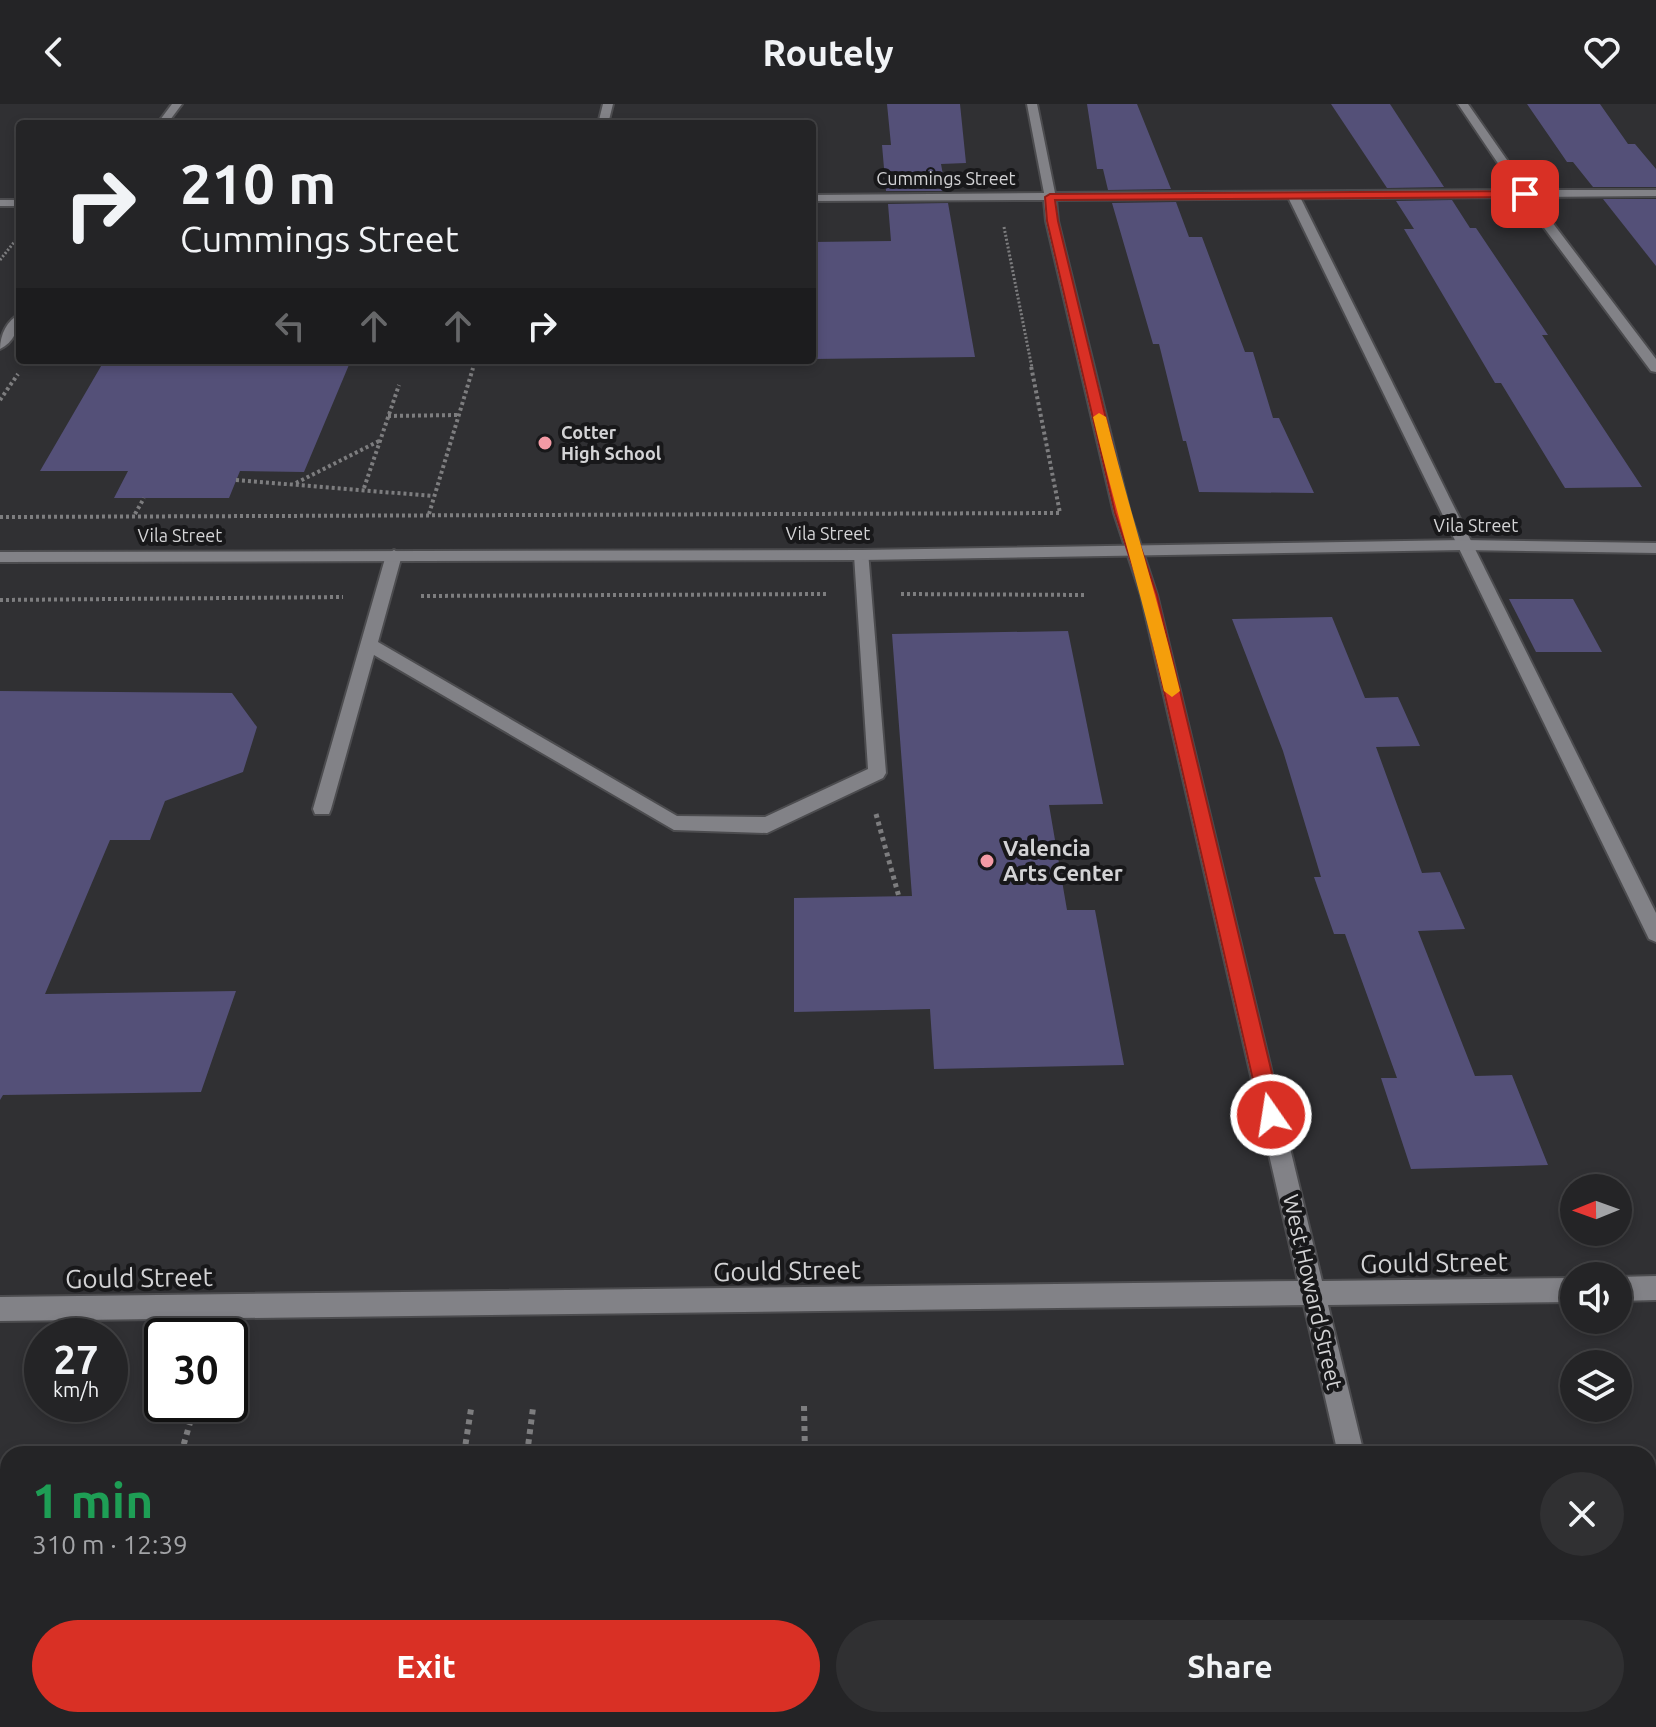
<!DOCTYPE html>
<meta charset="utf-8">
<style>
body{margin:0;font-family:Ubuntu,sans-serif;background:#303032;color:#f1f3f6;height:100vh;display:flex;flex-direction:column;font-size:30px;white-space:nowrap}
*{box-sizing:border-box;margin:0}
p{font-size:26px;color:#a3a4a7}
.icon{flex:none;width:44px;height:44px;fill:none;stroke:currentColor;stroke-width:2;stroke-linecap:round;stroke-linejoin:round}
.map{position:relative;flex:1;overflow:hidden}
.drawer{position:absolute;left:0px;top:1342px;width:1656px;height:282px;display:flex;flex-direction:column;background:#242426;border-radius:24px 24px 0 0;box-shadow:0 4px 12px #0003,0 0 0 2px #414143}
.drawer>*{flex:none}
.guide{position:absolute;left:16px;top:16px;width:800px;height:244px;border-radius:8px;box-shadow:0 4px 12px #0003,0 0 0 2px #414143;background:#242426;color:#f1f3f6;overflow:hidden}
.needle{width:52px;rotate:269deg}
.controls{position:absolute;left:1560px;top:1070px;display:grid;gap:16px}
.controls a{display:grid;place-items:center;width:72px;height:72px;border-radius:50%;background:#242426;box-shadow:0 4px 12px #0003,0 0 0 2px #414143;font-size:40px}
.speed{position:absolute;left:24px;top:1214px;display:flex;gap:16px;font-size:40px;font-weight:700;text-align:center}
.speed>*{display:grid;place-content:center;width:104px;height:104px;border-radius:50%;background:#242426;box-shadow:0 4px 12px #0003,0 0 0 2px #414143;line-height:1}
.speed small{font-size:20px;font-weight:400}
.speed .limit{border:4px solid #111;border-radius:12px;background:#fff;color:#111}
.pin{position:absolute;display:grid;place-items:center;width:68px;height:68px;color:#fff;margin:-34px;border-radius:16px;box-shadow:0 4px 12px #0006}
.me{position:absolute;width:88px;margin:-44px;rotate:347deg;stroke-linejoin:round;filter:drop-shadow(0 0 6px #0008)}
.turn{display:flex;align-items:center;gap:28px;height:168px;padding:0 32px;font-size:36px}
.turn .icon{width:104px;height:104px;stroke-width:2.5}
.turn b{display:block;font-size:56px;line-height:68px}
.lanes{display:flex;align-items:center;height:76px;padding:0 32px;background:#0003;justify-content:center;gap:40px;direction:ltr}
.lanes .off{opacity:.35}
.round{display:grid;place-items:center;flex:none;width:84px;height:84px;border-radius:42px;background:#303032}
.head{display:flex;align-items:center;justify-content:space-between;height:136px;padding:0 32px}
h1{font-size:48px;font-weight:600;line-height:60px;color:#1e9e55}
.primary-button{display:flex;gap:16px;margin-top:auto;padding:16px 32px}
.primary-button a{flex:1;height:92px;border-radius:48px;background:#d93025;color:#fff;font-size:32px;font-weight:600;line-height:92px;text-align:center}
.primary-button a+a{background:#303032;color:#f1f3f6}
header{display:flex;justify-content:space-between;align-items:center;height:104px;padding:0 32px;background:#242426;font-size:36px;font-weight:600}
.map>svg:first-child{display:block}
.building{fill:#545078}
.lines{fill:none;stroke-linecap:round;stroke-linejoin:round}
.lane-casing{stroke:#4c4c4f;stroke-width:4}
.street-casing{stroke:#4c4c4f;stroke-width:4}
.secondary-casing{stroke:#4c4c4f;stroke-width:4}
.path-far3{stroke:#7d7d7f;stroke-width:3;stroke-dasharray:2 2;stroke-linecap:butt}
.path-far2{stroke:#7d7d7f;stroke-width:4;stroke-dasharray:3 3;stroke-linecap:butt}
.path-far1{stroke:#7d7d7f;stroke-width:5;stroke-dasharray:4 4;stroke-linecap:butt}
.path{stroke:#7d7d7f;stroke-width:6;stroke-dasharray:5 5;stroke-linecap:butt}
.lane{fill:#828287;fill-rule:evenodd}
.street{fill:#828287;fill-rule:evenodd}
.secondary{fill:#828287;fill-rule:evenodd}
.route{fill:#d93025;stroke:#8d1f18;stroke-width:2}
.slow{fill:#f59e0b}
.poi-dot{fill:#f49aa5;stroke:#18181a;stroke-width:3}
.labels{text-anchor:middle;stroke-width:8;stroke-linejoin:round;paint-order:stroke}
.far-street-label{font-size:18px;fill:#d3d3d5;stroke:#18181a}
.far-poi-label{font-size:18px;font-weight:bold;fill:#d3d3d5;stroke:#18181a;text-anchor:start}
.poi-label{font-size:22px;font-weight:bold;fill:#d3d3d5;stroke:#18181a;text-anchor:start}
.street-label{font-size:22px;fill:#d3d3d5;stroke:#18181a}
.near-street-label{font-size:26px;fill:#d3d3d5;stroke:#18181a}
</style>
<header><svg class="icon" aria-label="back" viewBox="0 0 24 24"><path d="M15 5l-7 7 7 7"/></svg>Routely<svg class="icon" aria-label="heart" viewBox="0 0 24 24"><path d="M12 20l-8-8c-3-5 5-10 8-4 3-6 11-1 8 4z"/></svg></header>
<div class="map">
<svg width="1656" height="1623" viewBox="0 0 1656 1623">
<rect width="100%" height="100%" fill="#303033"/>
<g class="building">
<polygon points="887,0 960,0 966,59 941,60 946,87 886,87 882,41 891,41"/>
<polygon points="1087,0 1137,0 1171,85 1108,86 1103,65 1097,65"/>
<polygon points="1331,0 1390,0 1444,83 1387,84"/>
<polygon points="1527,0 1600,0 1628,40 1635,40 1656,65 1656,83 1593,83 1573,58 1567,58"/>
<polygon points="1603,95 1656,95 1656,162"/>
<polygon points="1452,96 1470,124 1476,124 1548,231 1542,231 1642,383 1565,384 1501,279 1495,279 1404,125 1414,125 1396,97"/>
<polygon points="1176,98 1189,133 1202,133 1245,248 1253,248 1273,314 1279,314 1314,389 1199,388 1186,337 1183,337 1159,240 1153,240 1112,99"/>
<polygon points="948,99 975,253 812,255 812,138 891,137 888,100"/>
<polygon points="351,256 304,368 240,367 229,394 114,394 128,367 40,367 104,257"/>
<polygon points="1509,495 1573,495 1602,548 1536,548"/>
<polygon points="1332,513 1365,594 1398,593 1420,642 1376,643 1422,769 1440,768 1465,825 1418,827 1475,972 1512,971 1548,1061 1411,1065 1381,974 1397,974 1345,830 1334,830 1314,773 1321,773 1283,647 1232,515"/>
<polygon points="1068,527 1103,700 1049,701 1067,806 1095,806 1124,961 934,965 930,905 794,908 794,794 912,792 892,530"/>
<polygon points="0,587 232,589 257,623 243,668 165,697 150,736 110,736 45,890 236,887 201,988 3,991 0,996"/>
</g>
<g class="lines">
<g class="lane-casing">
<g id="lane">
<polygon points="1293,88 1299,91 1656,809 1656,838 1649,835 1287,91"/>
<polygon points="394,446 402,451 378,538 677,712 765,713 868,665 854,451 862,446 868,447 886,669 883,674 767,729 674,726 374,551 331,705 329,710 315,710 313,705 386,451"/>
</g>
</g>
<g class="street-casing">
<g id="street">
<polygon points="172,0 182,0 167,20 157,20"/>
<polygon points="603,0 613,0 608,20 598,20"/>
<polygon points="1027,0 1037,0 1055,89 1516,86 1458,0 1468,0 1528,86 1656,86 1656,92 1533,93 1656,255 1656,268 1651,267 1521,93 1056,96 1058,117 1130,409 1157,491 1322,1177 1574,1174 1574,1198 1328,1201 1364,1350 1338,1350 1304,1201 0,1217 0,1193 1298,1177 1141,491 1114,409 1046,117 1044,96 812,97 812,91 1044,89"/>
<rect x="0" y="96" width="20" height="6"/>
<path d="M20,210C20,224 13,239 0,245C0,231 7,216 20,210Z"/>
<polygon points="1656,1172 1656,1196 1618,1197 1618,1173"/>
<polygon points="1400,1616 1430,1616 1431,1623 1401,1623"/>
</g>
</g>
<g class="secondary-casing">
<polygon id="secondary" points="1463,436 1656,439 1656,449 1463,446 862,456 0,458 0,448 862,446"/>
</g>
<g class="path-far3">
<polyline points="1004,123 1032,264"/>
<polyline points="0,156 19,132"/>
</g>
<g class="path-far2">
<polyline points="0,296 18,270"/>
<polyline points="388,312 459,311"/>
<polyline points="236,376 433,392"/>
<polyline points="296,379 379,337"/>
<polyline points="364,384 399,281"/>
<polyline points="135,410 144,394"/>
<polyline points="429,410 473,264"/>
<polyline points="0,413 1060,409 1031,262"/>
<polyline points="901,490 1087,491"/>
<polyline points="421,492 827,490"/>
<polyline points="0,496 343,493"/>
</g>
<polyline class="path-far1" points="876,710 899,793"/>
<g class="path">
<polyline points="804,1302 805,1350"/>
<polyline points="181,1350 193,1308"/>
<polyline points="464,1350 471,1305"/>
<polyline points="527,1350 533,1304"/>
<polyline points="806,1616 806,1623"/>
<polyline points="106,1623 108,1616"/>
<polyline points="422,1623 424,1616"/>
<polyline points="491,1623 492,1616"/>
</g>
<use href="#lane" class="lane"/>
<use href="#street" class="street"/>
<use href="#secondary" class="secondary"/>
</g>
<polygon class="route" points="1525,87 1530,90 1529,93 1055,96 1058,117 1129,409 1157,491 1282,1011 1279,1017 1271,1020 1264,1017 1261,1011 1142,491 1115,409 1047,117 1045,93 1050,90"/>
<path class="slow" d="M1099,309L1106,313C1129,405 1158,495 1180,587L1172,593L1164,587C1143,495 1115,405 1093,313Z"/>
<g class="poi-dot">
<circle cx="545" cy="339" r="8"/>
<circle cx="987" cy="757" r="8"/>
</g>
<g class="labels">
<g class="far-street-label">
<text x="946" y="81">Cummings Street</text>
<text x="1476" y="428">Vila Street</text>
<text x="828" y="436">Vila Street</text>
<text x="180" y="438">Vila Street</text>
</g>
<g class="far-poi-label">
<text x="561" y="335">Cotter<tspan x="561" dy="21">High School</tspan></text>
</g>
<g class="poi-label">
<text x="1003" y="752">Valencia<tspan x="1003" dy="25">Arts Center</tspan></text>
</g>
<g class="street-label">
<text transform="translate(1313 1188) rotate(77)" y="8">West Howard Street</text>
</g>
<g class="near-street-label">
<text transform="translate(1434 1159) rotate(-1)" y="9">Gould Street</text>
<text transform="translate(787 1167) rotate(-1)" y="9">Gould Street</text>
<text transform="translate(139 1174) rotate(-1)" y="9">Gould Street</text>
</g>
</g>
</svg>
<div class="controls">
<a><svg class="needle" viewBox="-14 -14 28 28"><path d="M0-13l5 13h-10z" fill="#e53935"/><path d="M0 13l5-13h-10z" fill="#a3a4a7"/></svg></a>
<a><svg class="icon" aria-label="sound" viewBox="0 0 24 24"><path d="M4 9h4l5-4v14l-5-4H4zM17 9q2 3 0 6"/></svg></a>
<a><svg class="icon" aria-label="layers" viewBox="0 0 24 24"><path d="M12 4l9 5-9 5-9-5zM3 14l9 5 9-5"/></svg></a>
</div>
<div class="speed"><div>27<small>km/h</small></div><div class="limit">30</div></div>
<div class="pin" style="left:1525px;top:90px;background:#d93025"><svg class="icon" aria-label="arrive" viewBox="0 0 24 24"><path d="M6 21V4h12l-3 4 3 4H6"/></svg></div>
<svg class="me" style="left:1271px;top:1011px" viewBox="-20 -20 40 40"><circle r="17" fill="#d93025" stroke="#fff" stroke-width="3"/><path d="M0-11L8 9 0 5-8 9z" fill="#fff"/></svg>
<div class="guide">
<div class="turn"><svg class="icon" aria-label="right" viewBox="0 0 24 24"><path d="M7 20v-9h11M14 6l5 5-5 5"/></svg><div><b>210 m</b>Cummings Street</div></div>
<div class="lanes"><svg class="icon off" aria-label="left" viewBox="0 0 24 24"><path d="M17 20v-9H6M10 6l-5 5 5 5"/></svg><svg class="icon off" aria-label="ahead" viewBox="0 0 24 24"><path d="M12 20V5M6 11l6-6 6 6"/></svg><svg class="icon off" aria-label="ahead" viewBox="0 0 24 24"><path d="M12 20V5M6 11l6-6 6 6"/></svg><svg class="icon" aria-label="right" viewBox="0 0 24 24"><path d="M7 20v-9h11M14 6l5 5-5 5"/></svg></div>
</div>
<section class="drawer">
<div class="head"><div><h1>1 min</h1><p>310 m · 12:39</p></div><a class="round"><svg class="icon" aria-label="close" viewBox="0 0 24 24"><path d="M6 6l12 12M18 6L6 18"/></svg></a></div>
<div class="primary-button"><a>Exit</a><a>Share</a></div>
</section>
</div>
